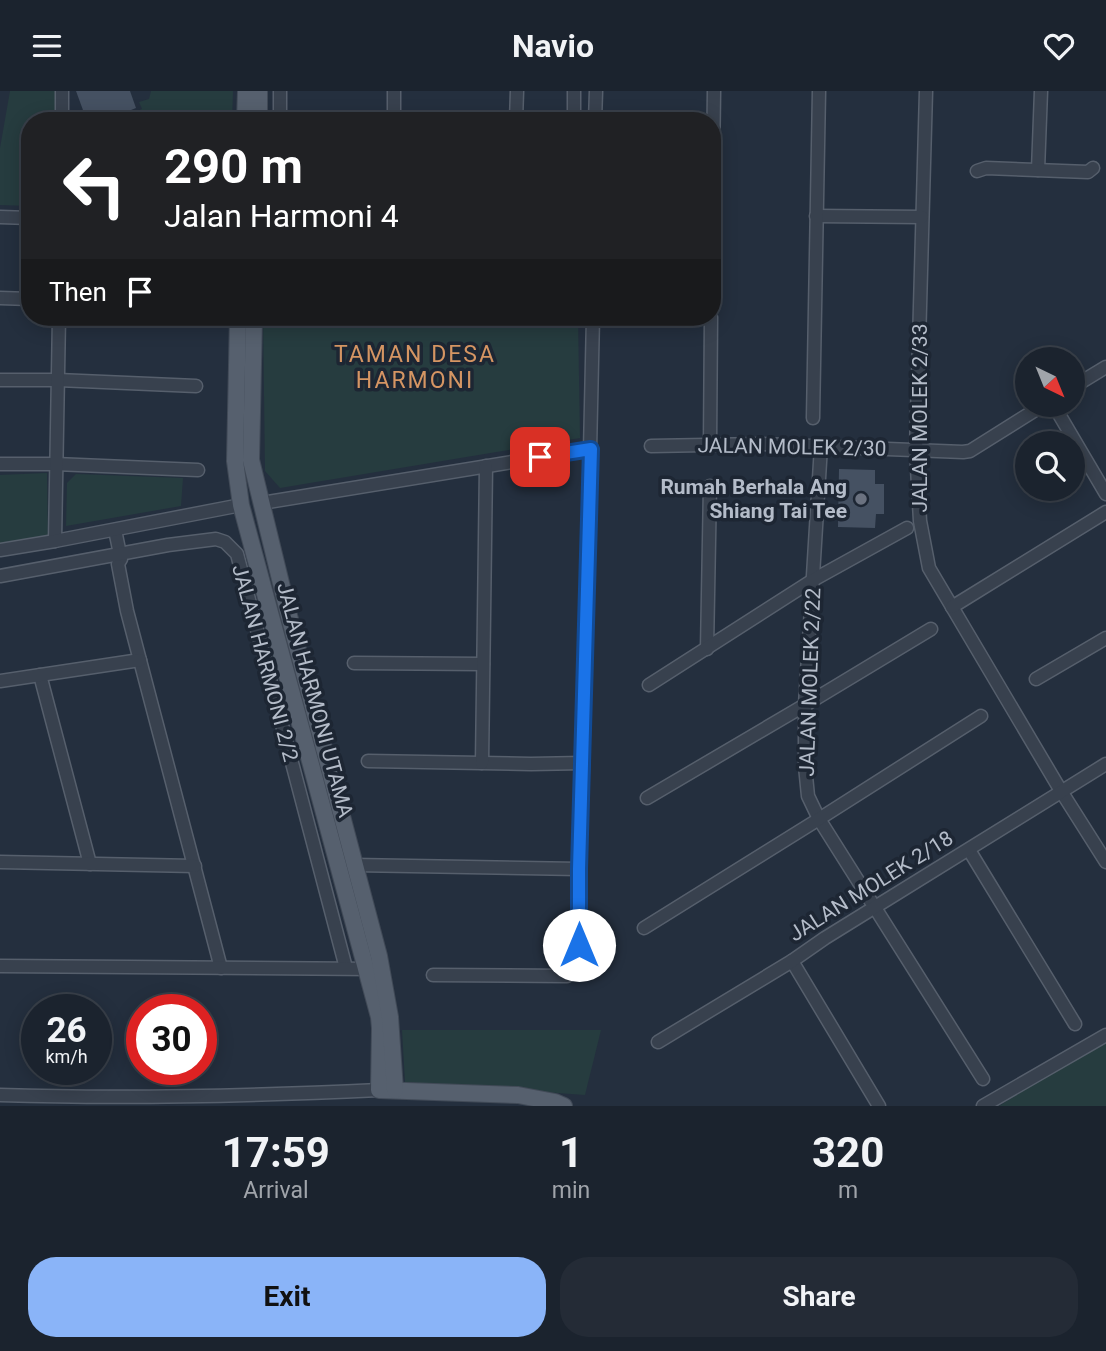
<!DOCTYPE html>
<style>
body{margin:0;font-family:Roboto,sans-serif;background:#242b36;color:#f1f3f6;height:100vh;display:flex;flex-direction:column;font-size:26px;white-space:nowrap}
*{box-sizing:border-box;margin:0}
p{font-size:23px;color:#a0a4aa}
.icon{flex:none;width:38px;height:38px;fill:none;stroke:currentColor;stroke-width:2;stroke-linecap:round;stroke-linejoin:round}
.map{position:relative;height:1015px;overflow:hidden}
.sheet{display:flex;flex-direction:column;background:#1b232e;flex:1}
.sheet>*{flex:none}
.top-card{position:absolute;left:21px;top:21px;width:700px;height:214px;border-radius:28px;box-shadow:0 4px 18px #0003,0 0 0 2px #39404a;background:#202124;color:#fff;overflow:hidden}
.needle{width:46px;rotate:137deg}
.buttons{position:absolute;left:1015px;top:256px;display:grid;gap:14px}
.buttons a{display:grid;place-items:center;width:70px;height:70px;border-radius:50%;background:#1b232e;box-shadow:0 4px 18px #0003,0 0 0 2px #39404a;font-size:35px}
.speed{position:absolute;left:21px;top:903px;display:flex;gap:14px;font-size:35px;font-weight:700;text-align:center}
.speed>*{display:grid;place-content:center;width:91px;height:91px;border-radius:50%;background:#1b232e;box-shadow:0 4px 18px #0003,0 0 0 2px #39404a;line-height:1}
.speed small{font-size:18px;font-weight:400}
.speed .limit{border:10px solid #d22;background:#fff;color:#111}
.pin{position:absolute;display:grid;place-items:center;width:60px;height:60px;color:#fff;margin:-30px;border-radius:14px;box-shadow:0 4px 10px #0006}
.me{position:absolute;width:77px;margin:-38px;rotate:0deg;stroke-linejoin:round;filter:drop-shadow(0 0 5px #0008)}
.turn{display:flex;align-items:center;gap:24px;height:147px;padding:0 28px;font-size:32px}
.turn .icon{width:91px;height:91px;stroke-width:2.5}
.turn b{display:block;font-size:49px;line-height:60px}
.then{display:flex;align-items:center;height:66px;padding:0 28px;background:#0003;gap:14px;font-size:26px}
.eta{display:flex;justify-content:space-evenly;align-items:center;height:119px;text-align:center}
.eta b{font-size:42px;font-weight:700;line-height:49px}
.action{display:flex;gap:14px;margin-top:auto;padding:14px 28px}
.action a{flex:1;height:80px;border-radius:28px;background:#8ab4f8;color:#111;font-size:28px;font-weight:700;line-height:80px;text-align:center}
.action a+a{background:#242b36;color:#f1f3f6}
header{display:flex;justify-content:space-between;align-items:center;height:91px;padding:0 28px;background:#1b232e;font-size:32px;font-weight:700}
.map>svg:first-child{display:block}
.green{fill:#263c3f}
.building{fill:#455162}
.lines{fill:none;stroke-linecap:round;stroke-linejoin:round}
.minor-casing{stroke:#565f6c;stroke-width:15}
.major-casing{stroke:#414a57;stroke-width:18}
.minor{stroke:#38414e;stroke-width:12}
.major{stroke:#56606e;stroke-width:16}
.route-casing{stroke:#114b97;stroke-width:18}
.route{stroke:#1a73e8;stroke-width:12}
.worship-dot{fill:#6b7280;stroke:#1d2633;stroke-width:2.5}
.labels{text-anchor:middle;stroke-width:7;stroke-linejoin:round;paint-order:stroke}
.street-label{font-size:21px;fill:#b4bcc9;stroke:#1d2633}
.poi-label{font-size:21px;font-weight:bold;fill:#b4bcc9;stroke:#1d2633;text-anchor:end}
.neighbourhood-label{font-size:23px;letter-spacing:2px;fill:#d59563;stroke:#1d2633}
</style>
<header><svg class="icon" aria-label="menu" viewBox="0 0 24 24"><path d="M4 6h16M4 12h16M4 18h16"/></svg>Navio<svg class="icon" aria-label="heart" viewBox="0 0 24 24"><path d="M12 20l-8-8c-3-5 5-10 8-4 3-6 11-1 8 4z"/></svg></header>
<div class="map">
<svg width="1106" height="1015" viewBox="0 0 1106 1015">
<rect width="100%" height="100%" fill="#242f3e"/>
<g class="green">
<polygon points="10,0 56,0 56,30 30,30 30,115 0,114 0,57"/>
<polygon points="151,0 233,0 232,30 112,30 142,18 139,11 149,8"/>
<polygon points="263,226 578,226 580,347 280,397 265,380"/>
<polygon points="47,382 48,448 0,454 0,384"/>
<polygon points="76,383 183,387 181,415 66,435 67,392"/>
<polygon points="402,939 601,939 585,1004 405,991"/>
<polygon points="1106,948 1106,1015 999,1015"/>
</g>
<g class="building">
<polygon points="76,0 130,0 136,17 104,30 87,30"/>
<polygon points="839,378 875,379 875,393 884,393 884,423 876,423 875,437 838,436"/>
</g>
<g class="lines">
<g class="minor-casing">
<g id="minor">
<polyline points="926,0 916,359 920,430 929,477 1061,700 1106,771"/>
<polyline points="62,30 62,0"/>
<polyline points="280,30 280,0"/>
<polyline points="394,30 394,0"/>
<polyline points="516,30 517,0"/>
<polyline points="574,30 574,0"/>
<polyline points="595,30 596,0"/>
<polyline points="1038,79 1041,0"/>
<polyline points="977,80 986,77 1088,81 1093,77"/>
<polyline points="816,125 922,126"/>
<polyline points="0,126 30,127"/>
<polyline points="712,147 714,0"/>
<polyline points="0,207 30,208"/>
<polyline points="0,289 58,289 196,295"/>
<polyline points="1073,296 1106,276"/>
<polyline points="1053,313 1106,403"/>
<polyline points="813,327 819,0"/>
<polyline points="710,353 711,226"/>
<polyline points="651,355 761,353 963,361 970,360 1045,313"/>
<polyline points="821,355 805,614 805,675 808,705 819,728 983,988"/>
<polyline points="0,373 55,373 198,379"/>
<polyline points="262,412 591,358"/>
<polyline points="115,439 121,468 118,473 127,520 221,877"/>
<polyline points="55,450 59,226"/>
<polyline points="0,459 55,450 241,414"/>
<polyline points="0,485 168,454 216,448 225,451 237,463 346,877"/>
<polyline points="952,516 1106,421"/>
<polyline points="707,558 710,395"/>
<polyline points="354,572 483,573"/>
<polyline points="40,584 90,773"/>
<polyline points="1036,588 1106,547"/>
<polyline points="0,590 140,569"/>
<polyline points="649,594 813,489 907,437"/>
<polyline points="368,670 531,673 583,672"/>
<polyline points="482,672 486,375"/>
<polyline points="647,707 805,614 931,538"/>
<polyline points="969,759 1075,933"/>
<polyline points="0,771 195,775"/>
<polyline points="354,774 579,778"/>
<polyline points="644,837 819,728 981,625"/>
<polyline points="792,870 879,1015"/>
<polyline points="0,875 374,878"/>
<polyline points="433,884 567,885 574,881 579,872 579,778 583,672 593,226"/>
<polyline points="658,951 792,870 825,847 1106,673"/>
<path d="M0,1004C127,1008 253,1005 379,999"/>
<polyline points="983,1015 1106,944"/>
</g>
</g>
<g class="major-casing">
<g id="major">
<polyline points="245,30 246,0"/>
<polyline points="259,30 259,0"/>
<polyline points="238,226 235,370 241,414 379,926 380,937 379,999 518,1004 555,1011 564,1015"/>
<polyline points="254,226 251,369 288,521 379,865 390,926 395,999"/>
</g>
</g>
<use href="#minor" class="minor"/>
<use href="#major" class="major"/>
</g>
<g class="lines">
<g class="route-casing">
<polyline id="route" points="540,366 591,358 579,778 579,854"/>
</g>
<use href="#route" class="route"/>
</g>
<circle class="worship-dot" cx="861" cy="408" r="7"/>
<g class="labels">
<g class="street-label">
<text transform="translate(920 327) rotate(-90)" y="7">JALAN MOLEK 2/33</text>
<text transform="translate(792 356) rotate(1)" y="7">JALAN MOLEK 2/30</text>
<text transform="translate(265 572) rotate(75)" y="7">JALAN HARMONI 2/2</text>
<text transform="translate(810 591) rotate(-88)" y="7">JALAN MOLEK 2/22</text>
<text transform="translate(315 609) rotate(75)" y="7">JALAN HARMONI UTAMA</text>
<text transform="translate(871 795) rotate(-32)" y="7">JALAN MOLEK 2/18</text>
</g>
<g class="poi-label">
<text x="847" y="403">Rumah Berhala Ang<tspan x="847" dy="24">Shiang Tai Tee</tspan></text>
</g>
<g class="neighbourhood-label">
<text x="415" y="271">TAMAN DESA<tspan x="415" dy="26">HARMONI</tspan></text>
</g>
</g>
</svg>
<div class="buttons">
<a><svg class="needle" viewBox="-14 -14 28 28"><path d="M0-13l5 13h-10z" fill="#e53935"/><path d="M0 13l5-13h-10z" fill="#a0a4aa"/></svg></a>
<a><svg class="icon" aria-label="search" viewBox="0 0 24 24"><circle cx="10" cy="10" r="6"/><path d="M15 15l6 6"/></svg></a>
</div>
<div class="speed"><div>26<small>km/h</small></div><div class="limit">30</div></div>
<div class="pin" style="left:540px;top:366px;background:#d93025"><svg class="icon" aria-label="arrive" viewBox="0 0 24 24"><path d="M6 21V4h12l-3 4 3 4H6"/></svg></div>
<svg class="me" style="left:579px;top:854px" viewBox="-20 -20 40 40"><circle r="19" fill="#fff"/><path d="M0-13L10 11 0 6-10 11z" fill="#1a73e8"/></svg>
<div class="top-card">
<div class="turn"><svg class="icon" aria-label="left" viewBox="0 0 24 24"><path d="M17 20v-9H6M10 6l-5 5 5 5"/></svg><div><b>290 m</b>Jalan Harmoni 4</div></div>
<div class="then">Then<svg class="icon" aria-label="arrive" viewBox="0 0 24 24"><path d="M6 21V4h12l-3 4 3 4H6"/></svg></div>
</div>
</div>
<section class="sheet">
<div class="eta">
<div><b>17:59</b><p>Arrival</p></div>
<div><b>1</b><p>min</p></div>
<div><b>320</b><p>m</p></div>
</div>
<div class="action"><a>Exit</a><a>Share</a></div>
</section>
